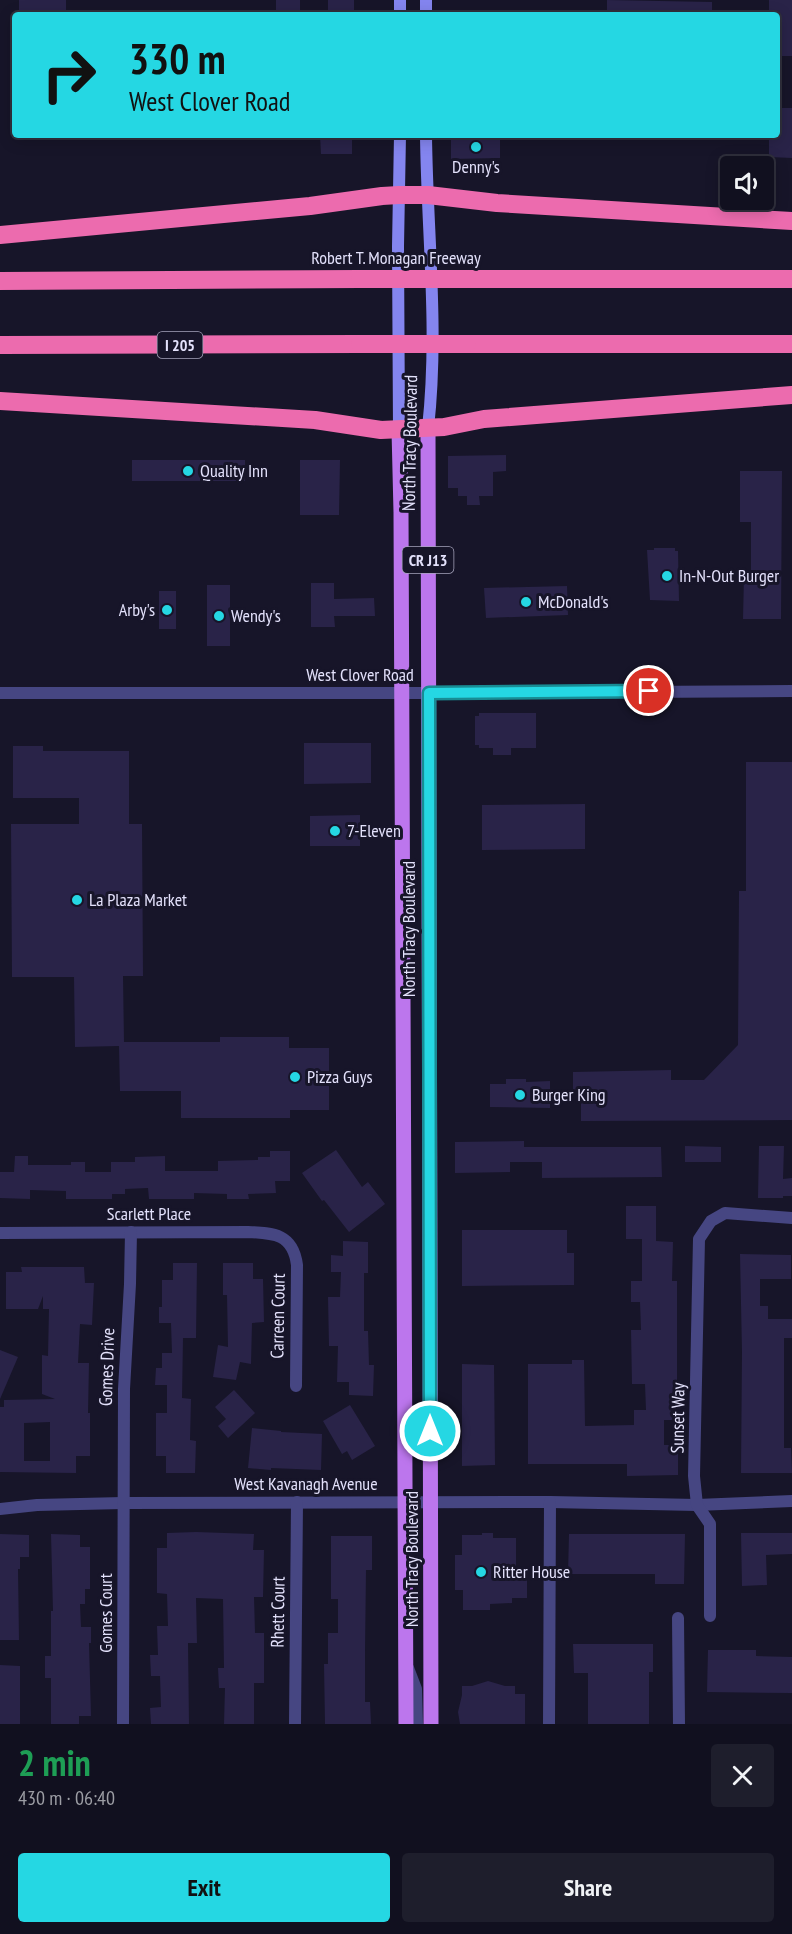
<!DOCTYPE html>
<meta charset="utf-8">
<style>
body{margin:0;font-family:"PT Sans Narrow",sans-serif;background:#1e1e2c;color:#f1f3f6;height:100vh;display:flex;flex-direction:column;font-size:22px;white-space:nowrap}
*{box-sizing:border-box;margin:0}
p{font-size:20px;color:#9c9da4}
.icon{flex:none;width:33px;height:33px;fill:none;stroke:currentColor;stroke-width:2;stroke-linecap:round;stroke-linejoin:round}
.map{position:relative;height:1724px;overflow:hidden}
.side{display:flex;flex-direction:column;background:#11101f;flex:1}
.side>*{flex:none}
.guide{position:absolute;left:12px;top:12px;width:768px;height:126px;border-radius:6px;box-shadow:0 3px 15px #0003,0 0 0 2px #30303d;background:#25d7e3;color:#111;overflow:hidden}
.fabs{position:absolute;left:720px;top:156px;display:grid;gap:12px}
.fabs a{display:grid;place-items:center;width:54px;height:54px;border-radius:6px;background:#11101f;box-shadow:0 3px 15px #0003,0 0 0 2px #30303d;font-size:30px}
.pin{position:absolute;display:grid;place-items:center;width:51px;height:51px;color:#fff;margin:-26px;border:3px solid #fff;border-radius:50%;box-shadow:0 2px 6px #0007}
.me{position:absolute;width:66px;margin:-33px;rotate:0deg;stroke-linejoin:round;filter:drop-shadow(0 0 4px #0008)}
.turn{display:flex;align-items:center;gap:21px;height:126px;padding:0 18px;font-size:27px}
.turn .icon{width:78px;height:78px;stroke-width:2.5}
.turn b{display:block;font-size:42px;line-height:51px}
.round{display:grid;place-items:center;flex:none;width:63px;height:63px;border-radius:6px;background:#1e1e2c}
.headline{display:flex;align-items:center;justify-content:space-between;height:102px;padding:0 18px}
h1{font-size:36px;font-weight:700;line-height:45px;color:#1e9e55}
.cta{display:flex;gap:12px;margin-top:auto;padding:12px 18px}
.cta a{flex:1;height:69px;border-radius:6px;background:#25d7e3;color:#111;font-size:24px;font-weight:700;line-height:69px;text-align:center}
.cta a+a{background:#1e1e2c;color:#f1f3f6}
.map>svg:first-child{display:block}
.building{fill:#292348;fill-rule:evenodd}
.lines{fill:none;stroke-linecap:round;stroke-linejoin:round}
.minor{stroke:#464682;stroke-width:12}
.tertiary{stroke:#464682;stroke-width:12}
.secondary{stroke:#8485ef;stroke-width:12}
.primary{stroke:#bc76ed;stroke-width:15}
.motorway{stroke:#ec6bae;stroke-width:18}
.motorway-bridge{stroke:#ec6bae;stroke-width:18}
.route-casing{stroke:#188c94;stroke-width:15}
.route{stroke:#25d7e3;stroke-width:10}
.poi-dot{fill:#25d7e3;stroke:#171529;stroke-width:2}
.labels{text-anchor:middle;stroke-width:6;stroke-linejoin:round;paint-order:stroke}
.shield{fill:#171529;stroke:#a6a4bc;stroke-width:1.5}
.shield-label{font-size:16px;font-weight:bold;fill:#e3e1fb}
.poi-label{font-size:18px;fill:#e3e1fb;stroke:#171529;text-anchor:start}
.street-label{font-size:18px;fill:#e3e1fb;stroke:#171529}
</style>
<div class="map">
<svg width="792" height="1724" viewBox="0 0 792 1724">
<rect width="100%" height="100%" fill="#171529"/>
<g class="building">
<rect x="19" y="0" width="47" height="15"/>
<rect x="276" y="0" width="24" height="15"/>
<rect x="328" y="0" width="26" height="15"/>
<polygon points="607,0 712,2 712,15 607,15"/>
<polygon points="769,0 792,0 792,56 777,56 777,15 769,15"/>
<polygon points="777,108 792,108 792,158 769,157 769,135 777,135"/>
<polygon points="320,135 352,135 352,154 321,154"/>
<polygon points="451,135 500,135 500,158 451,159"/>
<polygon points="506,455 506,471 493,472 493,496 479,496 480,505 467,505 467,496 458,496 458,488 448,488 448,456"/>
<rect x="132" y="460" width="113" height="21"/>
<polygon points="300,460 340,460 339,515 300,515"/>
<polygon points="740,471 782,471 781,619 743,619 744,576 751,576 751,522 740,522"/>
<polygon points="654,548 675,548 675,551 678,551 679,601 650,600 647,550 654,550"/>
<polygon points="311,583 334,583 334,599 374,598 375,616 334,616 335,627 311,627"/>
<rect x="207" y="585" width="23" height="61"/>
<polygon points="567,586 568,615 486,618 484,588"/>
<rect x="159" y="591" width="17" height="38"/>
<polygon points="479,713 536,713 536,748 511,748 511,755 493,755 493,748 479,748 479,745 475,745 475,716 479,716"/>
<polygon points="304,743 371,743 371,783 304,784"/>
<polygon points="13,746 43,746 43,751 129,751 129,824 142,824 143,976 123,976 124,1042 220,1042 220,1037 289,1037 289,1048 329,1048 329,1110 290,1110 290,1118 181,1118 181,1091 120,1091 119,1046 75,1047 74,977 12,977 11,824 79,824 79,798 13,798"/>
<polygon points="746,762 792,762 792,1120 581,1121 581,1092 573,1092 573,1072 671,1070 671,1080 704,1080 738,1045 739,891 746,891"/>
<polygon points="585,804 585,849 482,850 482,805"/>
<polygon points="360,815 360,846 310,846 310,816"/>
<polygon points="506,1079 526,1079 526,1082 550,1081 550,1108 490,1107 490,1084 506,1084"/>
<polygon points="524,1141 524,1147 661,1147 662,1177 542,1178 542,1162 510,1162 510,1172 455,1173 455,1142"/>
<polygon points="685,1146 721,1147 721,1162 685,1162"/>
<polygon points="759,1146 784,1146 783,1179 792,1178 792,1196 783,1196 783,1198 758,1198"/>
<polygon points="336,1150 362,1187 368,1182 385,1204 349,1232 324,1200 322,1201 302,1173"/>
<polygon points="270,1151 290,1151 290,1181 275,1181 276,1193 248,1194 249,1199 227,1199 227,1194 194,1193 194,1199 149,1199 148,1188 125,1189 125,1194 112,1194 112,1199 66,1199 66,1191 30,1190 30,1199 0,1198 0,1172 14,1172 15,1156 28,1156 28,1165 71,1165 71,1162 85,1162 85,1172 111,1172 111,1162 135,1162 135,1157 165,1156 165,1171 218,1171 218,1161 258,1160 258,1157 270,1157"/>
<polygon points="626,1206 656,1206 656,1241 673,1242 672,1281 677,1281 677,1380 673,1380 674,1403 677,1403 677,1420 664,1420 664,1445 678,1445 678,1475 627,1476 627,1464 528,1464 528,1364 572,1364 572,1360 584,1360 585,1426 634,1425 634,1410 646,1410 645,1384 632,1384 631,1330 641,1330 640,1302 631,1302 631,1281 642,1281 642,1239 626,1239"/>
<polygon points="462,1230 567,1230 567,1253 574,1253 574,1285 462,1286"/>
<polygon points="343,1241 368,1242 368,1273 364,1273 364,1331 368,1331 369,1365 374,1365 373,1396 349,1395 349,1382 337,1382 338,1346 329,1346 328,1297 340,1297 341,1272 331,1272 331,1255 343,1256"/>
<polygon points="740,1254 791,1255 791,1279 760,1279 760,1306 768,1306 768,1319 792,1319 792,1338 784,1338 784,1448 791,1448 792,1473 741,1473 742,1352"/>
<polygon points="173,1263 197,1263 196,1338 183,1338 182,1398 191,1399 190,1440 196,1441 195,1473 166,1473 166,1456 156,1456 156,1413 167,1413 167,1385 155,1385 156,1368 162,1368 162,1353 172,1353 171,1323 159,1323 159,1307 162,1307 162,1280 173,1280"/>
<polygon points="223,1263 253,1263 253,1279 263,1279 264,1322 252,1323 251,1364 240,1362 236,1380 213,1377 218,1345 228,1347 227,1295 223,1295"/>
<path d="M21,1267H84L85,1283H94L92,1325L80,1324L78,1363H89L88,1413H90V1456H76V1473L0,1472V1407H4V1400L55,1399L42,1394V1355L48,1356L49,1309H43V1296L38,1309H6V1272H22ZM50,1422V1461H24V1423Z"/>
<polygon points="0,1350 18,1357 0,1399"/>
<polygon points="462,1364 494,1365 495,1465 462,1466"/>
<polygon points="234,1390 255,1413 228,1438 218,1426 226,1419 215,1407"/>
<polygon points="350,1405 375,1446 352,1460 347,1451 342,1454 323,1421"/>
<polygon points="252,1428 281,1431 281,1432 322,1434 321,1470 271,1468 271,1470 248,1468"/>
<polygon points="196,1532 254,1534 253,1550 264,1550 263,1597 254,1597 255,1633 264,1633 264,1683 254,1683 254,1724 224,1724 225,1688 219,1688 218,1668 224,1668 223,1599 196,1598 197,1643 188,1643 189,1724 151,1724 150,1708 161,1707 160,1676 151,1676 150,1655 158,1655 157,1626 168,1626 167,1594 157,1593 157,1548 167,1548 167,1533"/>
<polygon points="482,1533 493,1533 493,1538 516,1538 516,1579 527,1578 527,1598 512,1598 512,1603 490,1604 490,1610 463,1610 463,1590 455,1590 455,1555 462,1555 462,1535 482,1535"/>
<polygon points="741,1533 792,1533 792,1554 766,1555 767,1585 742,1586"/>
<polygon points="0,1534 29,1535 29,1557 20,1557 20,1569 18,1569 19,1640 0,1640"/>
<polygon points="51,1534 80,1535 80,1547 90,1547 90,1589 85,1589 85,1604 80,1604 81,1627 91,1627 91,1643 89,1643 91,1716 79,1716 79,1724 51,1724 51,1678 45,1678 45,1656 51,1656 51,1611 53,1611"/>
<polygon points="569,1534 685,1534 684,1584 655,1584 655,1574 568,1574"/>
<polygon points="331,1536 372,1536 372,1570 366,1570 365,1651 365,1702 370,1702 371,1724 325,1724 324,1664 328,1664 328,1633 338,1633 338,1599 331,1599"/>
<polygon points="573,1644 653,1644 653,1672 649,1672 649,1724 588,1724 588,1673 574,1673"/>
<polygon points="708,1650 756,1650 756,1656 792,1657 792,1693 707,1692"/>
<polygon points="0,1665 20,1666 20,1724 0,1724"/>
<polygon points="488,1681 505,1686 515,1686 515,1694 525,1694 525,1724 460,1724 458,1712 462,1695 462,1686 472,1686"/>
</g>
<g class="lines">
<g class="minor">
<path d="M0,1233L248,1232C274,1233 293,1234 297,1265L296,1386"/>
<polyline points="0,1509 37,1505 123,1503 550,1502 697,1505 792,1501"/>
<polyline points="710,1616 710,1524 697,1505 694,1476 699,1239 711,1221 725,1213 792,1218"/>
<polyline points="678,1618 679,1724"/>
<polyline points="408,1668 416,1689 417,1724"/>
<polyline points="123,1724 124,1389 130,1284 131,1232"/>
<polyline points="295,1724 297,1502"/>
<polyline points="549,1724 550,1502"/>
</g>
<polyline class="tertiary" points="0,693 450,693 792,691"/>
<g class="secondary">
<polyline points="426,0 426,15"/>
<polyline points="400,15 400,0"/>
<path d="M426,135C427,232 439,330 428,428"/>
<polyline points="399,430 398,246 400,135"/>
</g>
<g class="primary">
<polyline points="428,428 431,1724"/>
<polyline points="399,430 401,512 406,1724"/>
</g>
<g class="motorway">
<polyline points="0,235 310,206 382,196 399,195 428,195 497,203 792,221"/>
<polyline points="467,279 792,279"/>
<polyline points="0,281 360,279"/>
<polyline points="467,344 792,344"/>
<polyline points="0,345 360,344"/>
<polyline points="0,401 315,420 381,430 444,427 484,419 792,395"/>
</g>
<g class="motorway-bridge">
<polyline points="360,279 467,279"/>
<polyline points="360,344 467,344"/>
</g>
</g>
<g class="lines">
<g class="route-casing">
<polyline id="route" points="430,1431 429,693 649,691"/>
</g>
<use href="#route" class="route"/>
</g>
<g class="poi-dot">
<circle cx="476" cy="147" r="6"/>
<circle cx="188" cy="471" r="6"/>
<circle cx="667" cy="576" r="6"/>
<circle cx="526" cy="602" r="6"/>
<circle cx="167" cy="610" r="6"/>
<circle cx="219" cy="616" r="6"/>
<circle cx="335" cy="831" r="6"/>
<circle cx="77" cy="900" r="6"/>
<circle cx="295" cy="1077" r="6"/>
<circle cx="520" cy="1095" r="6"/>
<circle cx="481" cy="1572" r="6"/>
</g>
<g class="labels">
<g class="shield">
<rect x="157.5" y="332" width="45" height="26" rx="4.5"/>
<rect x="402.5" y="547" width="51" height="26" rx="4.5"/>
</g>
<g class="shield-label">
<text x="180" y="351">I 205</text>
<text x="428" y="566">CR J13</text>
</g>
<g class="poi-label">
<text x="476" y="173" text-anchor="middle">Denny's</text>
<text x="200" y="477">Quality Inn</text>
<text x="679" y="582">In-N-Out Burger</text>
<text x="538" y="608">McDonald's</text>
<text x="155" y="616" text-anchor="end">Arby's</text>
<text x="231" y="622">Wendy's</text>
<text x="347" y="837">7-Eleven</text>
<text x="89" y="906">La Plaza Market</text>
<text x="307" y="1083">Pizza Guys</text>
<text x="532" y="1101">Burger King</text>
<text x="493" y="1578">Ritter House</text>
</g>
<g class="street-label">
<text x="396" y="264">Robert T. Monagan Freeway</text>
<text transform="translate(410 443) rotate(-89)" y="6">North Tracy Boulevard</text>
<text x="360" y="681">West Clover Road</text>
<text transform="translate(409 929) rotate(-90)" y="6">North Tracy Boulevard</text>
<text x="149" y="1220">Scarlett Place</text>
<text transform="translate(278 1316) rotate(-89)" y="6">Carreen Court</text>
<text transform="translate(107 1367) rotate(-88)" y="6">Gomes Drive</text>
<text transform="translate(678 1418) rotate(-89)" y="6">Sunset Way</text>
<text x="306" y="1490">West Kavanagh Avenue</text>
<text transform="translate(412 1559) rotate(-90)" y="6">North Tracy Boulevard</text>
<text transform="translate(278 1612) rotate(-89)" y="6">Rhett Court</text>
<text transform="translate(106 1613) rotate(-90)" y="6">Gomes Court</text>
</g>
</g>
</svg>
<div class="fabs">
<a><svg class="icon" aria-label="sound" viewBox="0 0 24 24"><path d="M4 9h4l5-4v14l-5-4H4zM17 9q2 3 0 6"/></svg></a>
</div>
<div class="pin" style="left:649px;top:691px;background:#d93025"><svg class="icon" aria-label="arrive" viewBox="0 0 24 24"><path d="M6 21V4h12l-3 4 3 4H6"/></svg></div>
<svg class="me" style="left:430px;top:1431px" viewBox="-20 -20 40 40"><circle r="17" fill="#25d7e3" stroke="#fff" stroke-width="3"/><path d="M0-11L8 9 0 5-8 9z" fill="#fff"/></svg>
<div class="guide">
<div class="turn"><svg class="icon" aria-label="right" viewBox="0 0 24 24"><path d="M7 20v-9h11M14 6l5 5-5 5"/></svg><div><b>330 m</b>West Clover Road</div></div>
</div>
</div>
<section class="side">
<div class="headline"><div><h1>2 min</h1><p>430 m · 06:40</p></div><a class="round"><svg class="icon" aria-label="close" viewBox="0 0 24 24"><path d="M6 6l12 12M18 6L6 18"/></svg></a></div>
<div class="cta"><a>Exit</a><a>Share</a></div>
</section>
